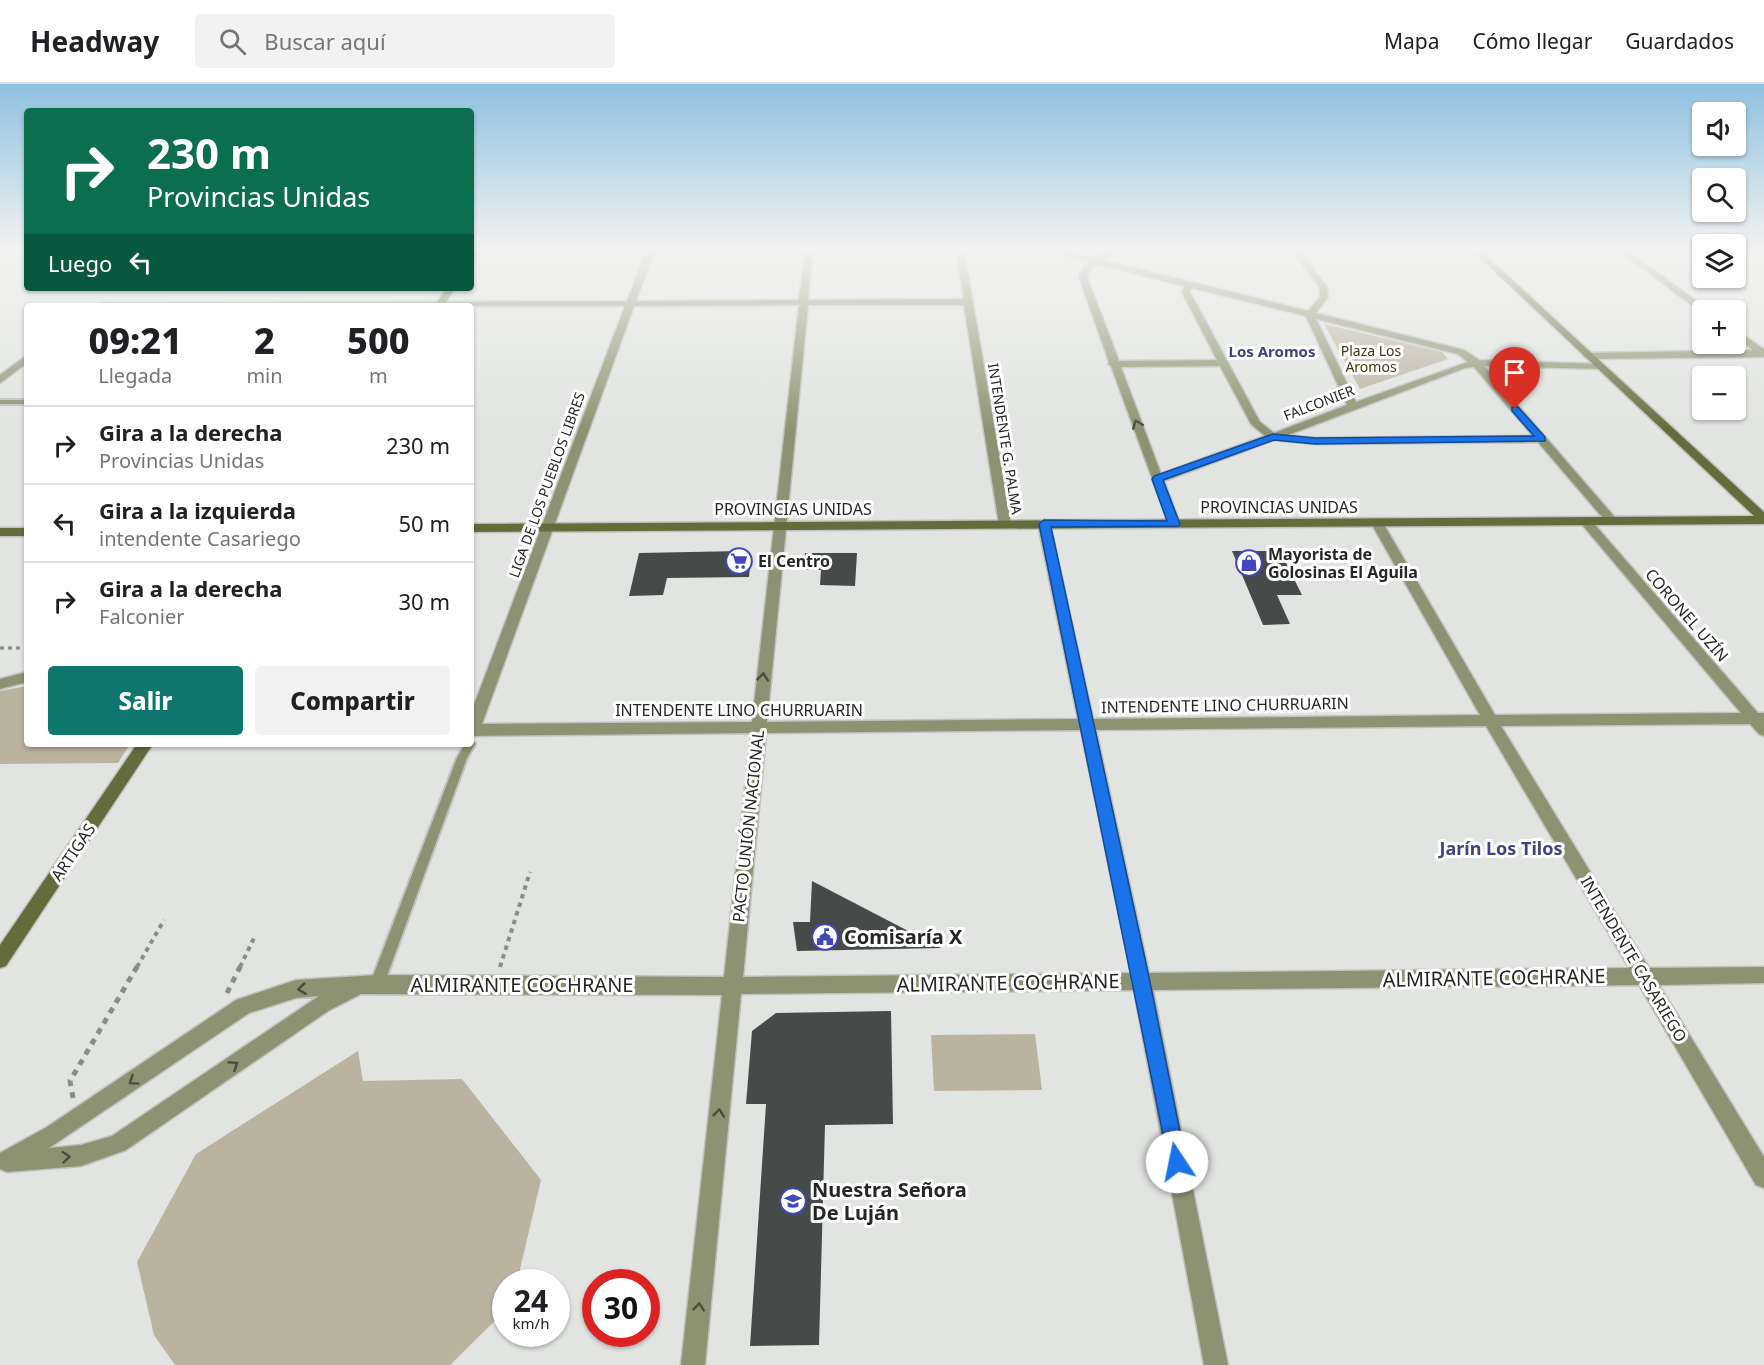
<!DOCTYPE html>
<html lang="es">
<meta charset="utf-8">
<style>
body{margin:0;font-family:"Noto Sans",sans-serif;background:#f2f2f2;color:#202124;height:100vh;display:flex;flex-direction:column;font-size:22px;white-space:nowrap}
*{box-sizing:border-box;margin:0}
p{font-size:20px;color:#757577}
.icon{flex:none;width:33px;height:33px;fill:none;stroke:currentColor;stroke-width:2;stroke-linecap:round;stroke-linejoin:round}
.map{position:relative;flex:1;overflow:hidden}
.panel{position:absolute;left:24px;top:219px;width:450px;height:444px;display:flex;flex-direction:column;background:#fff;border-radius:6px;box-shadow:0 2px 4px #0004}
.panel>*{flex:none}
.hud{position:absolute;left:24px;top:24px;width:450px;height:183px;border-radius:6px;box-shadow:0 2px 4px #0004;background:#0b6e4f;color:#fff;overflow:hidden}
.controls{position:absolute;left:1692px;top:18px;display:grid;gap:12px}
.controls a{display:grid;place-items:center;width:54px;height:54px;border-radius:6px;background:#fff;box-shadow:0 2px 4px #0004;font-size:30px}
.speed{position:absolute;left:492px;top:1185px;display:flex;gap:12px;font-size:30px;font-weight:700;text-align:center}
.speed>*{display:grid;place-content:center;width:78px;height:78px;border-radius:50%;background:#fff;box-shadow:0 2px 4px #0004;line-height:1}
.speed small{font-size:15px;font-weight:400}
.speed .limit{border:9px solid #d22;background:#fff;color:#111}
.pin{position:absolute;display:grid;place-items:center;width:51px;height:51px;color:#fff;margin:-62px -26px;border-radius:50% 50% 50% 0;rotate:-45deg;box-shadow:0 0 6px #0007}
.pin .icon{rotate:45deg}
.me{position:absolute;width:66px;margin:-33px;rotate:349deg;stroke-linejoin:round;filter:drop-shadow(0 0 4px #0008)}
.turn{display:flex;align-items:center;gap:21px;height:126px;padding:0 24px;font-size:27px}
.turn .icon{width:78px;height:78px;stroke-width:2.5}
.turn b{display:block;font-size:42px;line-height:51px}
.then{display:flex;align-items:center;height:57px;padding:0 24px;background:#0003;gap:12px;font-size:22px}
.eta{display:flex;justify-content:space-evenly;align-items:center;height:102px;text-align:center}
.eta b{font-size:36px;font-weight:800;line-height:42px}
.action{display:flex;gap:12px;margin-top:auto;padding:12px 24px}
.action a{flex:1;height:69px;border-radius:6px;background:#0f766e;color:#fff;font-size:24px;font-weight:800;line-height:69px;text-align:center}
.action a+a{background:#f2f2f2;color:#202124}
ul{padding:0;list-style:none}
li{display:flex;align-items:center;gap:18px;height:78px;padding:0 24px;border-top:2px solid #e0e0e0}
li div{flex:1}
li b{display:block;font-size:22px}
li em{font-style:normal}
header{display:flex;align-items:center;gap:36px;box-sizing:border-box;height:84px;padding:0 30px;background:#fff;border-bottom:2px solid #e0e0e0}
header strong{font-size:28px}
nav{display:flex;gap:33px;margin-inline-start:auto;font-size:21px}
.search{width:420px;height:54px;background:#f2f2f2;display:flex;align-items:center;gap:15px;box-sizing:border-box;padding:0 21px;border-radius:6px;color:#757577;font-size:22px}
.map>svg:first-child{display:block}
.green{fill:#bab3a0}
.building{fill:#464b49}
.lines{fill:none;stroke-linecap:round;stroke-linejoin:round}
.lane-casing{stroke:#bfc2be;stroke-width:4}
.street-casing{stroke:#bfc2be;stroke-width:3}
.secondary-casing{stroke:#bfc2be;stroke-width:3}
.path-far2{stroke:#898c89;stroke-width:3;stroke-dasharray:4 4;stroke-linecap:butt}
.path-far1{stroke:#898c89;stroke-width:4;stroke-dasharray:4.5 4.5;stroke-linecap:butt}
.path{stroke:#898c89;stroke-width:5;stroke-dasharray:6 6;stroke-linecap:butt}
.lane{fill:#8d9372;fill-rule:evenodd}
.street{fill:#8d9372;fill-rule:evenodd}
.secondary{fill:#656c3b;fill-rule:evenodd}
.oneway{stroke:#494d40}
.route{fill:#1a73e8;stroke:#114b97;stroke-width:1.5}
.labels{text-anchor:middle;stroke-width:6;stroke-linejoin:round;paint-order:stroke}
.far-park-label{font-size:14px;fill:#43360d;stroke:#fff}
.far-street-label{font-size:14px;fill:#252725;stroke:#fff}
.far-neighbourhood-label{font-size:15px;font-weight:bold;fill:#3b4581;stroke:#fff}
.street-label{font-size:16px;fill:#252725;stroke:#fff}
.poi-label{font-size:16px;font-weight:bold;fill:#252725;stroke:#fff;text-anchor:start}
.neighbourhood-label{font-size:18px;font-weight:bold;fill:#3b4581;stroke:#fff}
.near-poi-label{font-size:20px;font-weight:bold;fill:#252725;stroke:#fff;text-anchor:start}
.near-street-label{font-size:20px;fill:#252725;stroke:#fff}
</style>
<header>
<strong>Headway</strong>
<div class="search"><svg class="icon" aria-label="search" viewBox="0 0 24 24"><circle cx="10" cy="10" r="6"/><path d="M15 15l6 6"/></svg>Buscar aquí</div>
<nav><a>Mapa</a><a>Cómo llegar</a><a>Guardados</a></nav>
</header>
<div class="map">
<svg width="1764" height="1281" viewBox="0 0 1764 1281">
<rect width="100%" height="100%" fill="#e1e4e0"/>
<g class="green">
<polygon points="1324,240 1442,268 1448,275 1360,305"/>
<polygon points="27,602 27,660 130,660 118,679 0,680 0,607"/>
<polygon points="1035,950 1042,1006 934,1007 931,951"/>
<polygon points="358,967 363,997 462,995 541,1096 517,1198 506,1198 505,1227 450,1281 175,1281 154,1251 137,1178 196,1070"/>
</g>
<g class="building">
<polygon points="741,467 751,473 749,493 667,494 663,511 629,512 639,469"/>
<polygon points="1232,467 1280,467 1302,511 1277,511 1290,540 1263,541"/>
<polygon points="805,469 857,469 855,502 820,501 821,486 803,486"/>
<polygon points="812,797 941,864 797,867 793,838 810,838"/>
<polygon points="891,927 893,1040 825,1041 819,1261 750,1262 766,1020 746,1020 752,947 776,929"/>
</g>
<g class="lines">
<g class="lane-casing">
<g id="lane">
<rect x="0" y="316" width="27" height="4"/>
<polygon points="471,656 475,660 467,674 384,900 382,904 377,906 372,904 370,900 457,674 465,660 471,660"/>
</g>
</g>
<g class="street-casing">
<g id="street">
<path d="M646,167H813L808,216L964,215L956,167H964L1011,440L1005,444L999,440L964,221H808L767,638L1078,635L1038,440L1044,436L1050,440L1093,635L1480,631L1371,439L1377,435L1383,439L1495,631L1741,629L1579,437L1581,434H1589L1758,629H1764V652L1759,650L1750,640L1501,642L1649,884L1764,883V899L1659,901L1764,1073V1104L1756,1101L1639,901L1153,906L1228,1281H1204L1134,906L741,910L705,1281H681L722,911L361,910L328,927L126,1066L81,1082L7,1088L0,1085V1069L47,1043L236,916L296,896L377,891L724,893L751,649L471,652V629L625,222H98L103,219L627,217ZM805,169L799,216L636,217L653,170ZM799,221L752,638L482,640L634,222ZM1486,642L1629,884L1149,889L1096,646ZM1081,646L1131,889L743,893L766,649ZM319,912L112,1052L81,1061L49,1064L249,929L296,914Z"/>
<path d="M1051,167H1063L1095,174L1106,167H1115L1103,176L1308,227L1320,213L1319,202L1291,167H1299L1327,202L1328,213L1316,229L1464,266L1479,276L1603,280V284L1600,285L1484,282L1618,437L1616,440H1608L1538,358L1315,360L1274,356L1164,397L1180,440L1174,444L1170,443L1111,282L1108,280L1109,278L1079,193L1083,183L1090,178ZM1098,180L1184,202L1182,208L1217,276L1119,277L1087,193L1090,186ZM1192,204L1306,232L1347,321L1274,349L1260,338L1190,208ZM1316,235L1458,270L1468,278L1356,318ZM1220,282L1251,340L1265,352L1161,390L1121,283ZM1474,283L1533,352L1315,354L1288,351L1465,284Z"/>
<polygon points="1619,167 1628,167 1709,226 1701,228"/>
<polygon points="1756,167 1764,167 1764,171"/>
<polygon points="1736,246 1764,265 1764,273 1588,275 1583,272 1588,269 1753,266 1736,253"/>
<polygon points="27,271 27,279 0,299 0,291"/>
<polygon points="27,588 27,598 0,605 0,595"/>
</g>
</g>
<g class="secondary-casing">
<g id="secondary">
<polygon points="473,167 481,167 471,178"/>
<polygon points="1473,167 1481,167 1764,428 1764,440 471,448 471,440 1754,432"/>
<polygon points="447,204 455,204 444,222 434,222"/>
<rect x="0" y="444" width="27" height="8"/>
<polygon points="137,660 153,660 6,882 0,884 0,861"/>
</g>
</g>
<polyline class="path-far2" points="0,564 27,564"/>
<g class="path-far1">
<polyline points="137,883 164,836"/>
<polyline points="240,883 254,854"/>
<polyline points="500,883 530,788"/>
</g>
<g class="path">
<polyline points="227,909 241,881"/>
<polyline points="73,1014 70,997 138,881"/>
</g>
<use href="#lane" class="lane"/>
<use href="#street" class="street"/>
<use href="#secondary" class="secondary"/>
</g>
<defs><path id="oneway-chevron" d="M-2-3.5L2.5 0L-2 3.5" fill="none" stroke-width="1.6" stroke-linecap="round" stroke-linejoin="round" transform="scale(1.5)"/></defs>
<g class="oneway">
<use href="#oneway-chevron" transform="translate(1137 340) rotate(-111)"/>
<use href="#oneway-chevron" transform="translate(763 593) rotate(-84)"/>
<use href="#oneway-chevron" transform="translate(302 905) rotate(173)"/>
<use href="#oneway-chevron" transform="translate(234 981) rotate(-34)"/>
<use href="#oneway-chevron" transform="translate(133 997) rotate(146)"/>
<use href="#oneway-chevron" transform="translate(719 1029) rotate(-84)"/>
<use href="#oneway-chevron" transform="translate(66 1073) rotate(-5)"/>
<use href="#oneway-chevron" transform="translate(699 1223) rotate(-84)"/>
</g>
<linearGradient id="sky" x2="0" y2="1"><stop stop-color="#8fc1e0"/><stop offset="0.48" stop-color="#f2f3f1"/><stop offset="1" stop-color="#f2f3f1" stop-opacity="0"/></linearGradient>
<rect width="1764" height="346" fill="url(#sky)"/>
<polygon class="route" points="1512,323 1518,323 1545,353 1545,357 1315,360 1274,356 1163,396 1180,440 1178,442 1051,443 1150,898 1186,1078 1184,1085 1177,1088 1170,1085 1039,440 1044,436 1167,437 1152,395 1154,392 1273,350 1315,354 1534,352 1512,327"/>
<defs>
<g id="supermarket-ring" transform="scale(1.35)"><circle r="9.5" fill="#fff" stroke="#4048bc" stroke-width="1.5"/><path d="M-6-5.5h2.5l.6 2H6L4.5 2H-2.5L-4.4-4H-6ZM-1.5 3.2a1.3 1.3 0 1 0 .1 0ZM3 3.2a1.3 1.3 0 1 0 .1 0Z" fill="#4048bc"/></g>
<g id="shop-ring" transform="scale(1.35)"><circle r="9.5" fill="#fff" stroke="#4048bc" stroke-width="1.5"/><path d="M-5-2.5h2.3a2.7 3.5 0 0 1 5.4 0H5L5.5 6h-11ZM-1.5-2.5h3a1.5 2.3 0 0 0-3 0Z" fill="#4048bc"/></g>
<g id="civic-ring" transform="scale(1.35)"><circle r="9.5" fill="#fff" stroke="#4048bc" stroke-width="1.5"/><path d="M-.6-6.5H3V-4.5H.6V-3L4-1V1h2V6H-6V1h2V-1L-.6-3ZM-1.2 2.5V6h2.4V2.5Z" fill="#4048bc"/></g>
<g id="school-ring" transform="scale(1.35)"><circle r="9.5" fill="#fff" stroke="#4048bc" stroke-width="1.5"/><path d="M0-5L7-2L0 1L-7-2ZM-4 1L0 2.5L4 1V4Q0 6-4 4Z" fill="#4048bc"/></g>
</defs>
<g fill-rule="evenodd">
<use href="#supermarket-ring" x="739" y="477"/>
<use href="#shop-ring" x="1249" y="479"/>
<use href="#civic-ring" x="825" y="853"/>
<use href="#school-ring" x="793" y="1117"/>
</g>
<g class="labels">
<g class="far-park-label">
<text x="1371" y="272">Plaza Los<tspan x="1371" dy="16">Aromos</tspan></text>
</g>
<g class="far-street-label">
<text transform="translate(1319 319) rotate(-21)" y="5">FALCONIER</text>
<text transform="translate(1005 355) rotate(81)" y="5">INTENDENTE G. PALMA</text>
<text transform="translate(547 401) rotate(-70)" y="5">LIGA DE LOS PUEBLOS LIBRES</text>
</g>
<g class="far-neighbourhood-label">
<text x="1272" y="273">Los Aromos</text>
</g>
<g class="street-label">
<text x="1279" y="429">PROVINCIAS UNIDAS</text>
<text x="793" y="431">PROVINCIAS UNIDAS</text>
<text transform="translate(1687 531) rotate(49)" y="6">CORONEL UZÍN</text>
<text transform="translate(1225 621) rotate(-1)" y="6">INTENDENTE LINO CHURRUARIN</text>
<text x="739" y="632">INTENDENTE LINO CHURRUARIN</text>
<text transform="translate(748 742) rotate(-84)" y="6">PACTO UNIÓN NACIONAL</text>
<text transform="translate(73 768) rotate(-56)" y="6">ARTIGAS</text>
<text transform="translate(1634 875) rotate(59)" y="6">INTENDENTE CASARIEGO</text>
</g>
<g class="poi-label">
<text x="1268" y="476">Mayorista de<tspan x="1268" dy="18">Golosinas El Aguila</tspan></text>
<text x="758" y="483">El Centro</text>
</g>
<g class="neighbourhood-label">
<text x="1501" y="771">Jarín Los Tilos</text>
</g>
<g class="near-poi-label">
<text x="844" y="860">Comisaría X</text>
<text x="812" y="1113">Nuestra Señora<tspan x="812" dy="23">De Luján</tspan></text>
</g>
<g class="near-street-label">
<text transform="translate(1494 894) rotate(-1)" y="7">ALMIRANTE COCHRANE</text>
<text transform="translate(1008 899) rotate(-1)" y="7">ALMIRANTE COCHRANE</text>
<text x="522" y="908">ALMIRANTE COCHRANE</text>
</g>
</g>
</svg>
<div class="controls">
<a><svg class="icon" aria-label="sound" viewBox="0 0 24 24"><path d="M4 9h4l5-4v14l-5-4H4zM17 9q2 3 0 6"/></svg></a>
<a><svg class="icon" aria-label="search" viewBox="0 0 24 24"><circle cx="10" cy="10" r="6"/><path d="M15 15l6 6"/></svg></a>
<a><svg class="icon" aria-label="layers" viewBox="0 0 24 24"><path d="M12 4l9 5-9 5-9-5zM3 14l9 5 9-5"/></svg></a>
<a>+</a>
<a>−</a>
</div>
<div class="speed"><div>24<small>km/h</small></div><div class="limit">30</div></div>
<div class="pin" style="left:1515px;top:325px;background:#d93025"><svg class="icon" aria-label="arrive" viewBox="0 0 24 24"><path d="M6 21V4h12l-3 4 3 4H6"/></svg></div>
<svg class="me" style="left:1177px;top:1078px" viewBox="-20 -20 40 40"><circle r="19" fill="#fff"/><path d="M0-13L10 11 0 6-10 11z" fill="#1a73e8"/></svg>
<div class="hud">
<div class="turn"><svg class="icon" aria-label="right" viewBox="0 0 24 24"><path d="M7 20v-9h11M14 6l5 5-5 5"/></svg><div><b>230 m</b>Provincias Unidas</div></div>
<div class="then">Luego<svg class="icon" aria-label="left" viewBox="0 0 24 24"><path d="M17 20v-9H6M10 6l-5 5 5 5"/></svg></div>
</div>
<section class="panel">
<div class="eta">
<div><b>09:21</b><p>Llegada</p></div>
<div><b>2</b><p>min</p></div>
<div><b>500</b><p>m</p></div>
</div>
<ul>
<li><svg class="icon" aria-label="right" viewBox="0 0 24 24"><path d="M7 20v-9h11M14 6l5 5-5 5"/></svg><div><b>Gira a la derecha</b><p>Provincias Unidas</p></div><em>230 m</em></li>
<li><svg class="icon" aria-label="left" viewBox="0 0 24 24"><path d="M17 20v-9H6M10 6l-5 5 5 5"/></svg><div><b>Gira a la izquierda</b><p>intendente Casariego</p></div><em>50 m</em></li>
<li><svg class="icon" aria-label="right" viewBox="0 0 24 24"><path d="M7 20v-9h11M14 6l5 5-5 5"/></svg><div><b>Gira a la derecha</b><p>Falconier</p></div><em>30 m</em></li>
</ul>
<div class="action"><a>Salir</a><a>Compartir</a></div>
</section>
</div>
